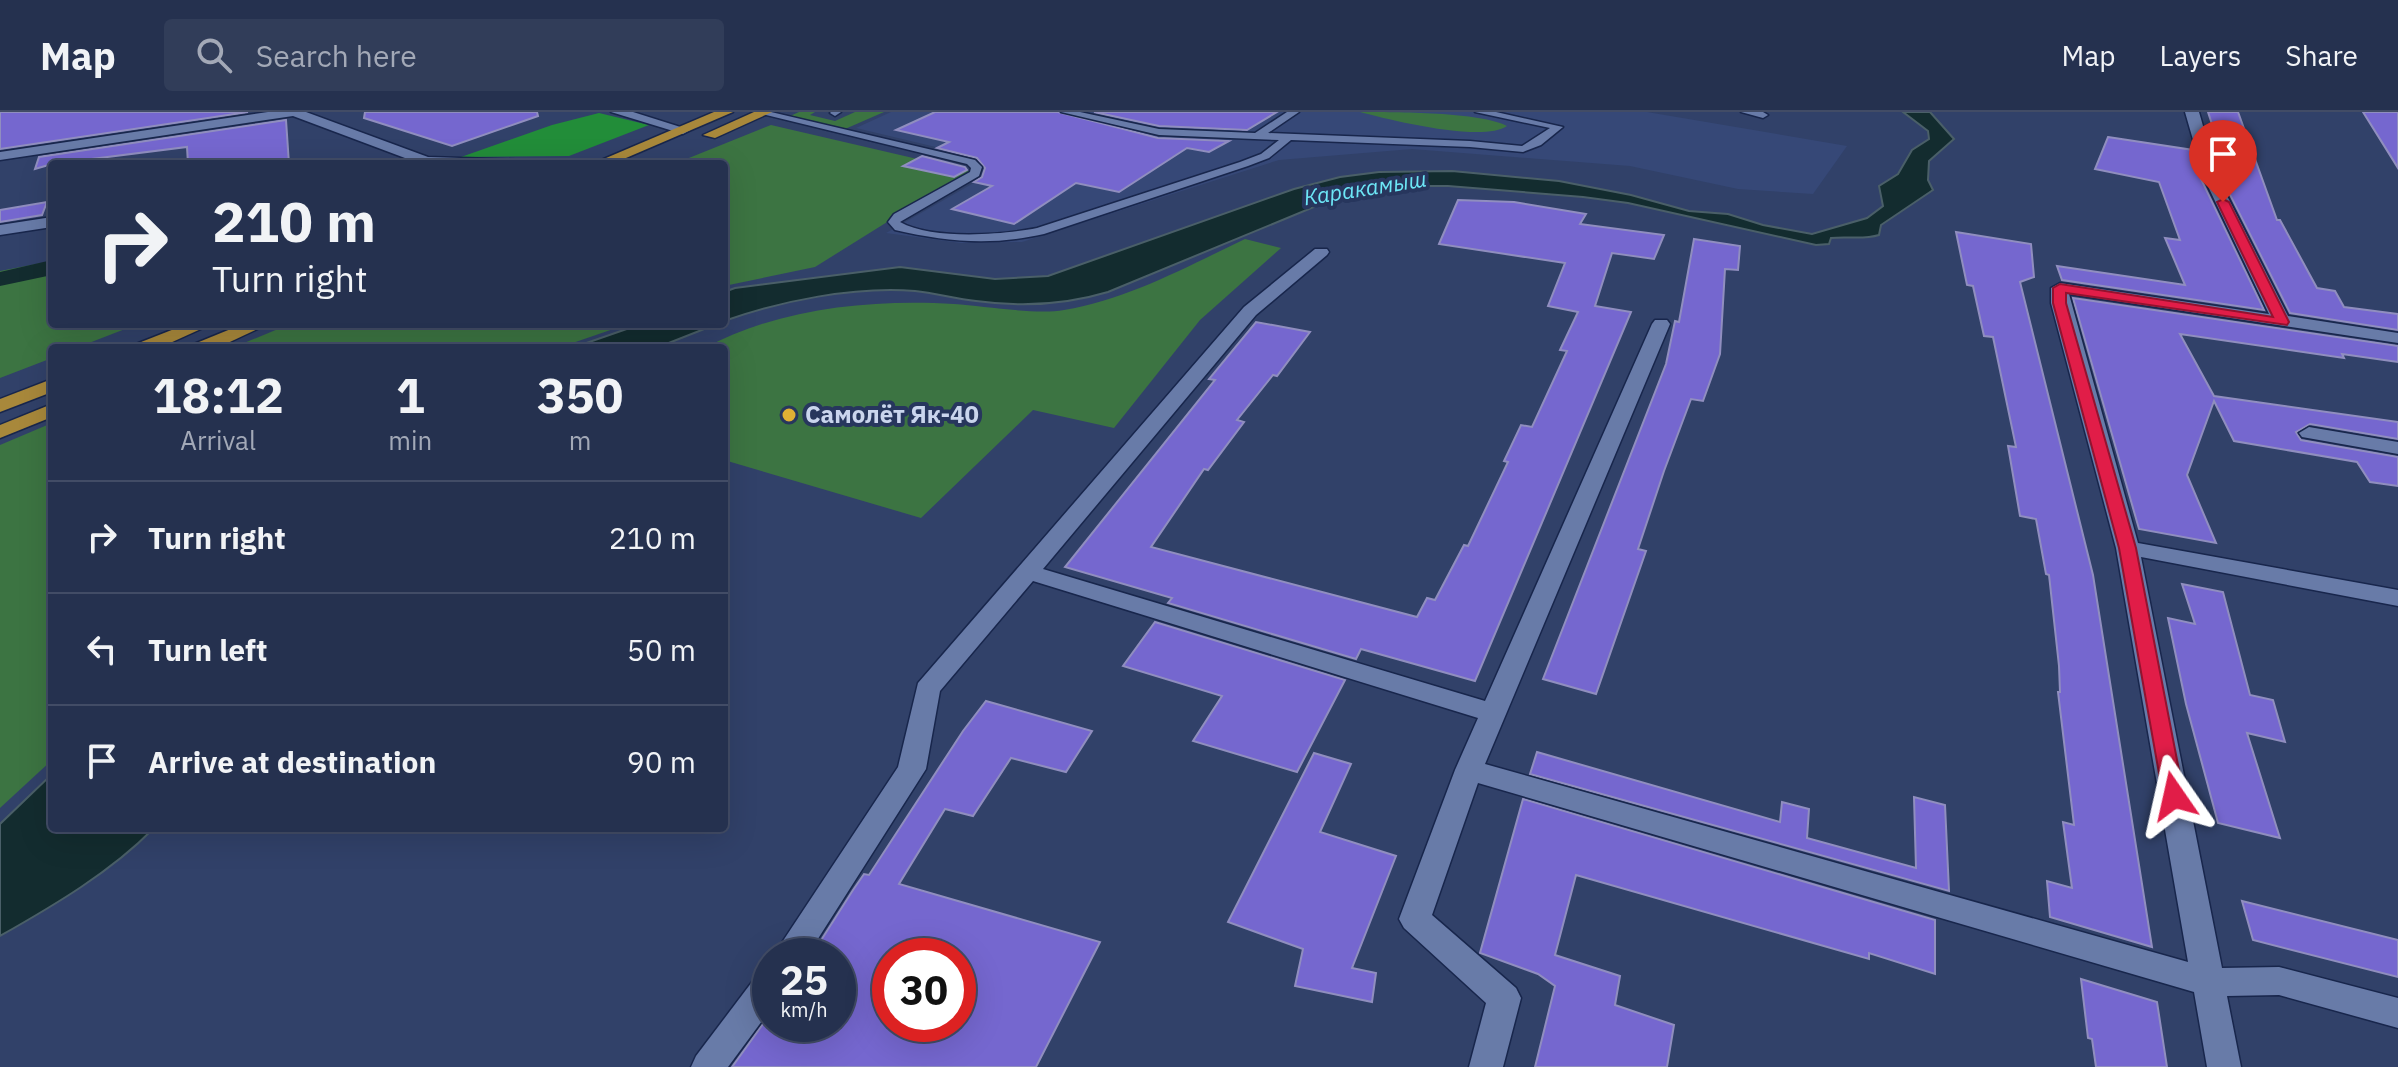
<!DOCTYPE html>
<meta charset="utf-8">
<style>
body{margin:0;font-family:"IBM Plex Sans",sans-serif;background:#313d59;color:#f1f3f6;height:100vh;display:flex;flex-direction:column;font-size:30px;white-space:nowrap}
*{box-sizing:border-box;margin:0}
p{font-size:26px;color:#a3a9b7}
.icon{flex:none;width:44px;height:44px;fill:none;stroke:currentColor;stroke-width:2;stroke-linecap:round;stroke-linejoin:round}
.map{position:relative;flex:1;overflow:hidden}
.drawer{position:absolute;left:48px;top:232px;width:680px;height:488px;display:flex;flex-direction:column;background:#25314f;border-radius:8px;box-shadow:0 8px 32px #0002,0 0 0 2px #424c66}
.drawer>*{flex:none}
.guide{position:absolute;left:48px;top:48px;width:680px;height:168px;border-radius:8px;box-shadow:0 8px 32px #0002,0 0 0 2px #424c66;background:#25314f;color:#f1f3f6;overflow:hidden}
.speed{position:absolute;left:752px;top:826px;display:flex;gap:16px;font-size:40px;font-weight:700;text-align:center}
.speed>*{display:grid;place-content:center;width:104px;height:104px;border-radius:50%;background:#25314f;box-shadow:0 8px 32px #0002,0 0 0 2px #424c66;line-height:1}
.speed small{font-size:20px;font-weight:400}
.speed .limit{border:12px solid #d22;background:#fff;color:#111}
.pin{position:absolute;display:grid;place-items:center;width:68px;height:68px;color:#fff;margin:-82px -34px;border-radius:50% 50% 50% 0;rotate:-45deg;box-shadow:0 0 8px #0007}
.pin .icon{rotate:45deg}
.me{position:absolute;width:88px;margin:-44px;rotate:349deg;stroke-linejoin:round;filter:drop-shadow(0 0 6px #0008)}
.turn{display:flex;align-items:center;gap:28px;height:168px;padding:0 32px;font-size:36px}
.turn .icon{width:104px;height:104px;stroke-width:2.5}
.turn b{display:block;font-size:56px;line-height:68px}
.eta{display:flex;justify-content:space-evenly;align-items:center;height:136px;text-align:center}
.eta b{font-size:48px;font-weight:700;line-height:56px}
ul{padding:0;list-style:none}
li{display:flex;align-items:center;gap:24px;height:112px;padding:0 32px;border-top:2px solid #424c66}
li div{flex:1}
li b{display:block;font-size:30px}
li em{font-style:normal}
header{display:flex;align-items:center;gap:48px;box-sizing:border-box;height:112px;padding:0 40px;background:#25314f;border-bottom:2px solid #424c66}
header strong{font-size:38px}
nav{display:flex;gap:44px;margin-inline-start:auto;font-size:28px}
.search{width:560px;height:72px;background:#313d59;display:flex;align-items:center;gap:20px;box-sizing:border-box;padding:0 28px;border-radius:8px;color:#a3a9b7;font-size:30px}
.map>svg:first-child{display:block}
.built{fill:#364877}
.green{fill:#3c7442}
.forest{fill:#228d39}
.water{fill:#132c2f;stroke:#4a5f68;stroke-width:2}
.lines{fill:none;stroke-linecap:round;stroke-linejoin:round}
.canal{fill:#132c2f;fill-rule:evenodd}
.building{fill:#7567cf;stroke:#908ebf;stroke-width:2;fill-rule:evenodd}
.lane-casing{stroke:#18264c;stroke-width:3}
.street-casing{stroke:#18264c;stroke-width:3}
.highway-casing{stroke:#18264c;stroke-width:3}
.lane{fill:#687ba8;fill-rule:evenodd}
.street{fill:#687ba8;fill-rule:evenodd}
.highway{fill:#a8883b;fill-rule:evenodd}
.route{fill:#e11d48;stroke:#92132f;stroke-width:2}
.poi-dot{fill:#e0b034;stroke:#27365d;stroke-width:3}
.labels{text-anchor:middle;stroke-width:8;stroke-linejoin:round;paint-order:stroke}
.far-water-label{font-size:22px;font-style:italic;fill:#6de7f7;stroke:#27365d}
.poi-label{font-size:24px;font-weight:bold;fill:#cad5ed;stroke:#27365d;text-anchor:start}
</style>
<header>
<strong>Map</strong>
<div class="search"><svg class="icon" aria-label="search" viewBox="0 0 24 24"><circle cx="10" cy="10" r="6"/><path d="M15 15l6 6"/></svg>Search here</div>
<nav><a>Map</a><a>Layers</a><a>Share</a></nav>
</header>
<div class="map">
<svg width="2398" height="955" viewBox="0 0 2398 955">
<rect width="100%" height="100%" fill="#314169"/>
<polygon class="built" points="891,0 1647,0 1847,34 1813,82 1738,77 1630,54 1412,37 1279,48 1022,130 961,131 886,121 1007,52 856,16"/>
<g class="green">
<polygon points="799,0 815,0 810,3 835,9 855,0 884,0 845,17 788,5"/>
<path d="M1360,0C1396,0 1481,0 1507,14C1483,31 1390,8 1360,0Z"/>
<polygon points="771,13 969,59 815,155 724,174 724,52 674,52"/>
<path d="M1245,127L1281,136L1200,208L1114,316L1033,298L921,406L724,348V236H705C778,196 873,187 954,192C985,194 1036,203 1064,198C1129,187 1186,155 1245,127Z"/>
<polygon points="52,149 52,212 138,212 76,236 52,236 52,246 0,266 0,159"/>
<polygon points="290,212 628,212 558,236 232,236"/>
<polygon points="52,311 52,648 0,696 0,333"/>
</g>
<polygon class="forest" points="599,1 649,13 569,44 461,45 552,13"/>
<g class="water">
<path d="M1903,0H1930L1954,27L1929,49L1928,68L1933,78L1881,113L1879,123C1863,128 1848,124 1831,126L1829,132L1816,133L1628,91L1583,85L1448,74H1393L1321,92L1108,180C1065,193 1020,195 976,189C955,187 936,181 915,179C855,174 780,189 724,209V180L735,176L900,155L995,167L1048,164L1294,77L1340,65L1379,60L1452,59L1559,69L1631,83L1689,99L1728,102L1763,113L1812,122L1867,106L1883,94L1879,74L1898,62L1912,38L1929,27L1928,19Z"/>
<polygon points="641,212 717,212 656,236 572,236"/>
<path d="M52,662V716H154C111,760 53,794 0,824V712Z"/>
</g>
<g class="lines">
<polygon class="canal" points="52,148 52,163 0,174 0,160"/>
</g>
<g class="building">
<polygon points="0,0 248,0 0,37"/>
<polygon points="365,0 537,0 538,4 452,34 364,6"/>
<polygon points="935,0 1058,0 1158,26 1229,29 1209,40 1187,36 1119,80 1076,71 1014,112 952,97 992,74 974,70 982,65 985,56 977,46 937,36 949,30 896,18"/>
<polygon points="1094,0 1277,0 1247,18 1159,14"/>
<polygon points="2208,0 2238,0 2277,108 2280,108 2317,176 2335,179 2344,195 2398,202 2398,218 2290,201 2221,65 2214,42 2222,43"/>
<polygon points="2363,0 2398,0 2398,56"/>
<polygon points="286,8 289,52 188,52 187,35 52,52 35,57 39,45"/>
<polygon points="2108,25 2193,38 2201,67 2264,198 2062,168 2057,154 2185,173 2165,126 2180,128 2159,70 2095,57"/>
<polygon points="922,44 965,55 967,58 954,65 903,54"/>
<polygon points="1458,88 1514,90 1586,102 1580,112 1664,123 1654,147 1612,141 1595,194 1631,200 1475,569 1361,537 1356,547 1168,491 1172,486 1065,455 1215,268 1209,267 1256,210 1310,220 1277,264 1273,263 1237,308 1244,310 1208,358 1204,357 1151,435 1417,505 1427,486 1435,488 1464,433 1468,434 1508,350 1504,349 1521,313 1532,315 1567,239 1560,238 1578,200 1548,194 1565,151 1439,132"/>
<polygon points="47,90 42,103 0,110 0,98"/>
<polygon points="1956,120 2031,132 2034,165 2020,170 2093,463 2152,835 2050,805 2047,769 2072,776 2063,710 2074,713 2058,580 2060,580 2059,554 2049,463 2046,462 2036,407 2020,404 2008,334 2016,335 1993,225 1984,224 1973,174 1967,173"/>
<polygon points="1694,127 1740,134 1738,158 1725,157 1720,242 1703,289 1691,287 1664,359 1638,437 1646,439 1596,582 1543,567 1666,252 1675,209 1679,210"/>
<polygon points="2073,186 2398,234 2398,250 2342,242 2344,246 2180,222 2214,284 2398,310 2398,327 2310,312 2296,320 2301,328 2398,345 2398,374 2370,370 2357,350 2234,329 2214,289 2187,363 2216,431 2139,417"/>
<polygon points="2182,472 2223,480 2250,583 2273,588 2285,630 2247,621 2280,726 2218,711 2186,592 2168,506 2195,512"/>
<polygon points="1155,510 1345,568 1297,660 1193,629 1222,584 1123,554"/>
<path d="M986,589L1092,619L1066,660L1011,646L973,704L945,697L899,772L1100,830L1036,955H732L763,912H838V844H811L853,778L864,762L869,763L963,619ZM890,844H958V912H890Z"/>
<polygon points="1537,640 1780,710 1782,690 1809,697 1807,726 1916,756 1914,685 1945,693 1949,779 1530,662"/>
<polygon points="1314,641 1351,652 1320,720 1396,744 1352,856 1376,861 1372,890 1295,874 1303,837 1228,810"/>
<polygon points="1523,687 1935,808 1935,862 1869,841 1869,847 1576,763 1555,843 1620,864 1615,893 1674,913 1667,955 1535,955 1555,874 1538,862 1480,841"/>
<polygon points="2242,789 2398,828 2398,865 2253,828"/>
<polygon points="2081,867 2157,890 2167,955 2096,955 2092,927 2088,926"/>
</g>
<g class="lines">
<g class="lane-casing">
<g id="lane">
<path d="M771,0L975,48L982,55L979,64L900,110C932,128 1002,123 1037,116L1240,50L1261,42L1279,28L1159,23L1061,0H1080L1159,17L1255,21L1287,0H1299L1268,21L1470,29L1522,34L1550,16L1475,0H1496L1563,15L1541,33L1523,40L1470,35L1291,28L1269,46L1248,54L1044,122C991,134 947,130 895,118L888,110L894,102L970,60L971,56L967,52L758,1Z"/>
<polygon points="841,0 835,4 830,1 831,0"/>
<polygon points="1741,0 1763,0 1768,3 1763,6"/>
</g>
</g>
<g class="street-casing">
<g id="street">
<polygon points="268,0 306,0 428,45 531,48 538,52 421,52 293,4 0,48 0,40"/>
<polygon points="611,0 633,0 690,18 683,22"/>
<polygon points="2185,0 2199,0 2218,66 2288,204 2398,221 2398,231 2069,182 2138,431 2398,478 2398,494 2141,445 2222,856 2279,855 2398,886 2398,916 2279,883 2227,884 2241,955 2207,955 2194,880 1478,671 1432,803 1516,876 1521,886 1503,955 1469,955 1486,891 1404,816 1399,807 1455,658 1478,606 1033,469 940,579 926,657 807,844 773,844 898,655 918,571 1244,195 1315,137 1327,137 1329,140 1327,143 1256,203 1043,457 1485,589 1652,212 1655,208 1667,208 1670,212 1485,652 2188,850 2116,436 2051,191 2051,176 2060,171 2269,202 2204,66"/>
<polygon points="52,105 52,115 0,123 0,113"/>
<polygon points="2309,315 2398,330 2398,342 2302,325 2299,321"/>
<polygon points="770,858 770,898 728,955 691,955 696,944 758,862"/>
</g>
</g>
<g class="highway-casing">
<g id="highway">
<polygon points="714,0 733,0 612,52 592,52"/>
<polygon points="754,0 772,0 715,26 703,23"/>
<polygon points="187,212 212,212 159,236 134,236 136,232"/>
<polygon points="243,212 268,212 217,236 192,236 194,232"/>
<polygon points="52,267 52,280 0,300 0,287"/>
<polygon points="52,292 52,305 0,326 0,313"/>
</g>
</g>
<use href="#lane" class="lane"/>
<use href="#street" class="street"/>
<use href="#highway" class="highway"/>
</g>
<polygon class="route" points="2223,87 2229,90 2289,210 2287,213 2066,181 2066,191 2136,436 2184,684 2181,690 2166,690 2163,684 2119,436 2053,191 2053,176 2060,172 2273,205 2217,90"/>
<circle class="poi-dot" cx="789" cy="303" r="8"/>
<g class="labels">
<g class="far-water-label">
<text transform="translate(1365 76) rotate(-9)" y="8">Каракамыш</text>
</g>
<g class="poi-label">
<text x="805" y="311">Самолёт Як-40</text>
</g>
</g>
</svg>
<div class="speed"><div>25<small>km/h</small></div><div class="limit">30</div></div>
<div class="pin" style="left:2223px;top:90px;background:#d93025"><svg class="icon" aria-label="arrive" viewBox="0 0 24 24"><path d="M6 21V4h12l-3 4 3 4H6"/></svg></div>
<svg class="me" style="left:2174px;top:684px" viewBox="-20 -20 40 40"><path d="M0-17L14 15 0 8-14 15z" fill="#e11d48" stroke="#fff" stroke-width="4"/></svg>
<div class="guide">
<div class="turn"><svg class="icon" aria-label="right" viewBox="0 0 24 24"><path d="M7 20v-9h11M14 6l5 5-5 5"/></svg><div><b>210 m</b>Turn right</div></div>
</div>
<section class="drawer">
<div class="eta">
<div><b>18:12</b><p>Arrival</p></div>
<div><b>1</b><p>min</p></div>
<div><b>350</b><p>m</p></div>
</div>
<ul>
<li><svg class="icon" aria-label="right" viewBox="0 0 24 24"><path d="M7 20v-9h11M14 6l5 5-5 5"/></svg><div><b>Turn right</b></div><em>210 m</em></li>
<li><svg class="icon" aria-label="left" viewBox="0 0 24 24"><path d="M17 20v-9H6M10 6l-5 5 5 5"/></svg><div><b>Turn left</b></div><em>50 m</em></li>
<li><svg class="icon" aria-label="arrive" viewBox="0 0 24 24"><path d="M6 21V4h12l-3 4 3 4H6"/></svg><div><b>Arrive at destination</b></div><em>90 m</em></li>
</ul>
</section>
</div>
